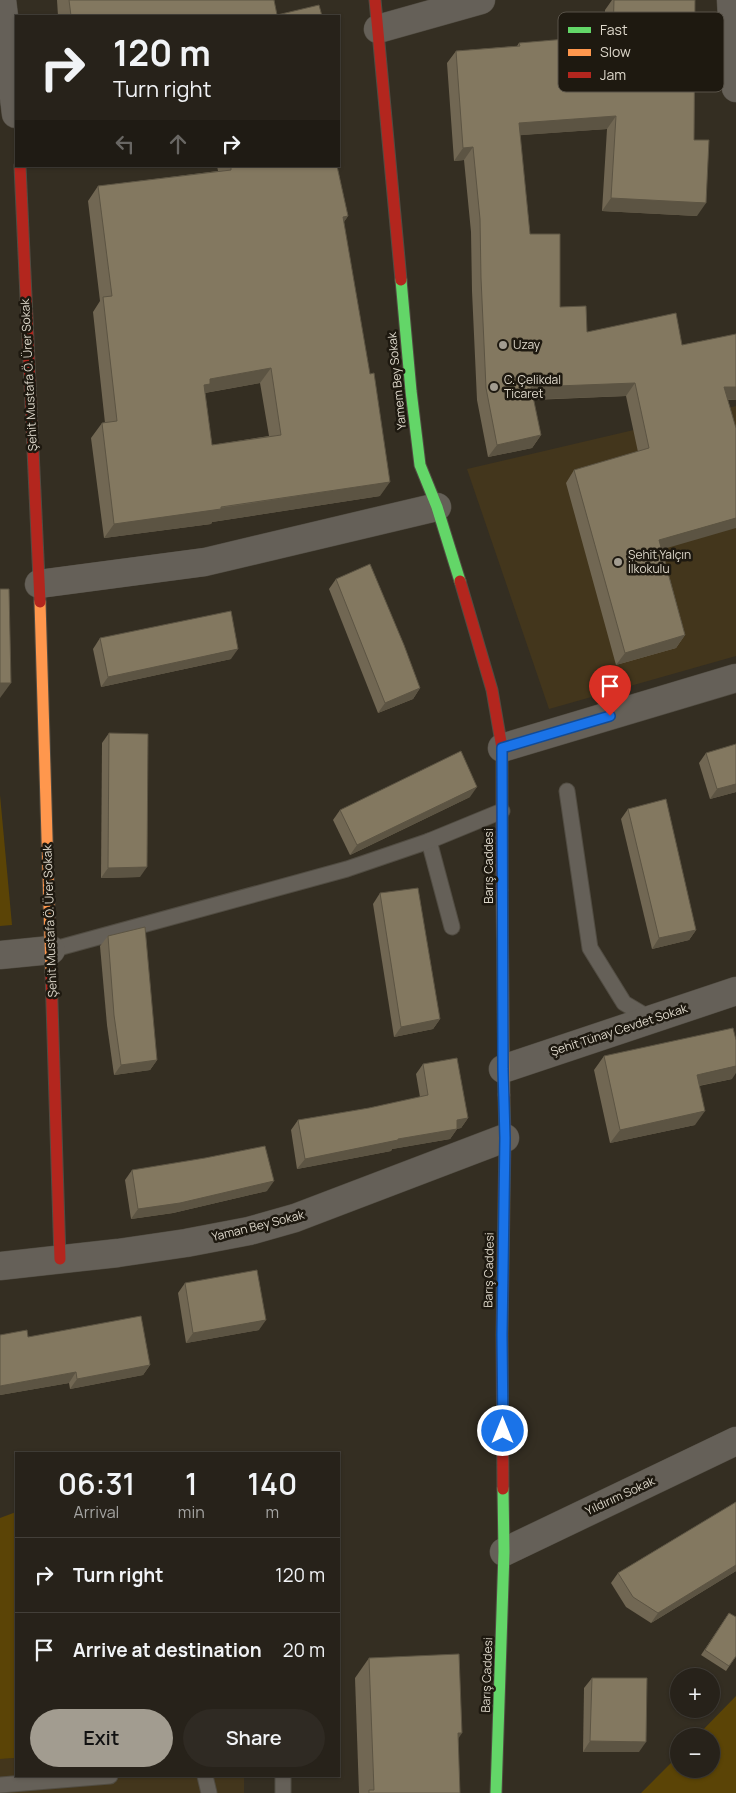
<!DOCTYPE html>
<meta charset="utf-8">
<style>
body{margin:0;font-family:Manrope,sans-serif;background:#2f2a23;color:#f1f3f6;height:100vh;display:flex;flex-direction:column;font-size:19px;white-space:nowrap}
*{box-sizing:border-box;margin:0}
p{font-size:16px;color:#a4a4a2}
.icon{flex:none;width:28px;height:28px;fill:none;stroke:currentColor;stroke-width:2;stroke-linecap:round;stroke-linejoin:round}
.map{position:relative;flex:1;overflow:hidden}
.side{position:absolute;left:15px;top:1452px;width:325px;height:325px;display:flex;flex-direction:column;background:#27221a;border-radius:0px;box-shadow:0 1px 4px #0004,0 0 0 1px #433f39}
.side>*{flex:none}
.guide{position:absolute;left:15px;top:15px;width:325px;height:152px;border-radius:0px;box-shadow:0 1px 4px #0004,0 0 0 1px #433f39;background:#27221a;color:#f1f3f6;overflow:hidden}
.tools{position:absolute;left:670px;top:1668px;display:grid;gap:10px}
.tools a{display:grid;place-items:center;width:50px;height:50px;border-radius:50%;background:#27221a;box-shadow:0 1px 4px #0004,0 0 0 1px #433f39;font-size:25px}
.pin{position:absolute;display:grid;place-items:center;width:42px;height:42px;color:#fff;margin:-51px -21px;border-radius:50% 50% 50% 0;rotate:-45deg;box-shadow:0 0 5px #0007}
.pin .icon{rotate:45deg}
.me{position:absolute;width:55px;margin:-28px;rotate:0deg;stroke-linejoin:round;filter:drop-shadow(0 0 4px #0008)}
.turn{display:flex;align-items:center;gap:18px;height:105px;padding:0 15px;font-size:22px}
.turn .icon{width:65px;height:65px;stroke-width:2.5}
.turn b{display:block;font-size:35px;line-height:42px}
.lanes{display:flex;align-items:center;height:48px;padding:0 15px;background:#0003;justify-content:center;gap:25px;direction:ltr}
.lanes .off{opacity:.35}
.eta{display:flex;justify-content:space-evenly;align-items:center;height:85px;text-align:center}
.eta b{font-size:30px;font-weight:600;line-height:35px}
.button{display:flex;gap:10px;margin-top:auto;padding:10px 15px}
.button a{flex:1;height:58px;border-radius:30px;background:#a29c90;color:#111;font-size:20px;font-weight:600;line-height:58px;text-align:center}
.button a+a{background:#2f2a23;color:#f1f3f6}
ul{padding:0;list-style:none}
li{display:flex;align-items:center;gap:15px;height:75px;padding:0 15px;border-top:1px solid #433f39}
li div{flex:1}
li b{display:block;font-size:19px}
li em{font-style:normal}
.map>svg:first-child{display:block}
.built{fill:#43361c}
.green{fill:#5b4406}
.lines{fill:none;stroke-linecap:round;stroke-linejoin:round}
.lane-casing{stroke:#514c42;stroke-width:17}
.street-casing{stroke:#514c42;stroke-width:29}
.fast-casing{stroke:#514c42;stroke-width:13}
.slow-casing{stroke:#514c42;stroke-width:13}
.jam-casing{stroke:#514c42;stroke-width:13}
.lane{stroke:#656058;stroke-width:15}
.street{stroke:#656058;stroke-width:28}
.fast{stroke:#63d668;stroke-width:11}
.slow{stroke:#ff974d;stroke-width:11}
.jam{stroke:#b3261e;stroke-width:11}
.wall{fill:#716753;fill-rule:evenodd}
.shaded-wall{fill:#5c5443}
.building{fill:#837860;stroke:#5c5443;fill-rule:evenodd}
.route-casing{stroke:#114b97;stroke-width:12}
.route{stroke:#1a73e8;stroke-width:9}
.poi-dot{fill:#a29c90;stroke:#1e1910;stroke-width:2}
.labels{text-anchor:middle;stroke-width:5;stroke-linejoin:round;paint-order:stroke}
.poi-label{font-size:12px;fill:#ded8cb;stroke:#1e1910;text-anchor:start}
.street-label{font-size:12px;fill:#ded8cb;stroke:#1e1910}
.key{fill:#1e1910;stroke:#585248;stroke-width:1}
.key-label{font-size:14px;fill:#ded8cb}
</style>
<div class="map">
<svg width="736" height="1793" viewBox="0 0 736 1793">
<rect width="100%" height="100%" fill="#342e22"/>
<g class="built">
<polygon points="736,406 736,656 549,709 467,469"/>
<polygon points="16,1758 16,1776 244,1776 244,1793 0,1793 0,1759"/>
</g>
<g class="green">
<polygon points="0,795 12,925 0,926"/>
<polygon points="16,1512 16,1758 0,1759 0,1518"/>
<polygon points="736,1696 736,1793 641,1793 679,1755 679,1769 711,1769 711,1736 697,1736"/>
</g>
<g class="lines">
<g class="lane-casing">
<g id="lane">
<polyline points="567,791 590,948 624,1003 651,1019"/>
<polyline points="429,841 452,927"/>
<polyline points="51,950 347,869 429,841 502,811"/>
<polyline points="205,1776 209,1793"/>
<polyline points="283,1776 283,1793"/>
<polyline points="0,1785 110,1776"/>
</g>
</g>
<g class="street-casing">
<g id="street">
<polyline points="2,0 16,114"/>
<polyline points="731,0 736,88"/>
<polyline points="378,29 481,0"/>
<polyline points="39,584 205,562 437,507"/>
<polyline points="502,748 736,678"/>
<polyline points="0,955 51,950"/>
<polyline points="503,1069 736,991"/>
<polyline points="0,1266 118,1253 186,1243 249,1231 295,1218 505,1138"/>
<polyline points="504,1552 736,1441"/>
</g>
</g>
<g class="fast-casing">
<g id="fast">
<polyline points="401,280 411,391 420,465 437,507 460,581"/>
<polyline points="496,1793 504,1552 503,1489"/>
</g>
</g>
<g class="slow-casing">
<g id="slow">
<polyline points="40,602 51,972"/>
<polyline points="502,890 504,1095"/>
</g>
</g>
<g class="jam-casing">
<g id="jam">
<polyline points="375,0 401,280"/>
<polyline points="20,166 40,602"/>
<polyline points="460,581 492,690 502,748 502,890"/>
<polyline points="51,972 60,1259"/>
<polyline points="503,1489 502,1335 505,1138 504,1095"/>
</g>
</g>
<use href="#lane" class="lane"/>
<use href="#street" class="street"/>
<use href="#fast" class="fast"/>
<use href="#slow" class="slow"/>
<use href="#jam" class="jam"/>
</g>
<g class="wall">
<polygon points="57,0 274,0 277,15 322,16 58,16"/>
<polygon points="612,0 695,0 694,140 697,216 602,211 607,129 520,135 530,234 560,307 587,332 682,345 736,334 736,400 728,400 662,550 685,635 676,648 616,665 566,483 574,470 638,452 626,396 533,400 541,435 532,448 488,457 477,400 472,291 471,232 464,160 454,161 447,63 456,51 517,46 519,43 605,36 605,10"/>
<path d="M217,166H337L348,216L343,223L380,496L212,522L211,524L104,538L91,438L102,423H105L93,312L100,301L88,201L98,186L218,171ZM260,383L269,436L212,445L205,393Z"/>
<polygon points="336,579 420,688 413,699 378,713 329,589"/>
<polygon points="100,638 231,659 101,687 93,649"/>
<polygon points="109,733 140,877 101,878 102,743"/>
<polygon points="706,753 736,792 710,799 699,763"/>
<polygon points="470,797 350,855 333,820 340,810"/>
<polygon points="628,809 696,930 689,940 652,949 621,819"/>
<polygon points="380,893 440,1019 433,1029 394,1037 373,904"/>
<polygon points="108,936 157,1060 150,1070 114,1075 107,1025 100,946"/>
<polygon points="604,1056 732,1079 699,1086 695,1125 610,1143 594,1070"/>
<polygon points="423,1064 468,1118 461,1128 457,1129 450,1139 392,1149 391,1151 297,1169 291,1130 298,1120 369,1108 420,1097 416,1074"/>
<polygon points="132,1170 267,1191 173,1213 131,1219 125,1180"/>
<polygon points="185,1283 259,1330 186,1343 178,1293"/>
<polygon points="0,1335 28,1337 150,1365 143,1375 70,1389 69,1383 0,1395"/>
<polygon points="736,1502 736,1571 651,1623 626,1607 611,1583 618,1573"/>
<polygon points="729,1613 736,1656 726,1671 701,1655"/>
<polygon points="369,1658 458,1740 460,1793 359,1793 355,1678"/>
<polygon points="592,1678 639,1752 583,1752 584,1688"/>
</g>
<g class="shaded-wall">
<polygon points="616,116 607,129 510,136 519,123"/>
<polygon points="473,147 464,160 454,161 463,148"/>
<polygon points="611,198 706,203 697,216 602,211"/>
<polygon points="348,216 338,231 343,217"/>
<polygon points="271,368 260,383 204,393 204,385 210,379"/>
<polygon points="635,383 626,396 522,400 531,387"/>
<polygon points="724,387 736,387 736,400 715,399"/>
<polygon points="541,435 532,448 488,457 497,445"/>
<polygon points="390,482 380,496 212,522 211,524 104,538 114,524"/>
<polygon points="736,518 736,528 650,553 659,540"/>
<polygon points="685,635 676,648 616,665 625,653"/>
<polygon points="238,649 231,659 101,687 108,677"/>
<polygon points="0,683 11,683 0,698"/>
<polygon points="420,688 413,699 378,713 385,703"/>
<polygon points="736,784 736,792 710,799 717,789"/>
<polygon points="477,787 470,797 350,855 357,845"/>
<polygon points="147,867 140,877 101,878 108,868"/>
<polygon points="696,930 689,940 652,949 659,938"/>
<polygon points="440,1019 433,1029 394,1037 401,1027"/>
<polygon points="157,1060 150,1070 114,1075 121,1065"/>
<polygon points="736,1066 736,1073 732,1079 687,1088 697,1075"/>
<polygon points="705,1111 695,1125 610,1143 620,1130"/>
<polygon points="468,1118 461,1128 450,1130 457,1120"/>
<polygon points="457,1129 450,1139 392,1149 391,1151 297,1169 305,1159 398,1139"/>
<polygon points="274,1181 267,1191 173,1213 131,1219 138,1209"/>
<polygon points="266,1320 259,1330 186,1343 193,1333"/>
<polygon points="150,1365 143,1375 70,1389 77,1379"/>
<polygon points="76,1372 69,1383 0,1395 0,1386"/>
<polygon points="736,1565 736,1571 651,1623 658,1613"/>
<polygon points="458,1733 462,1733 449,1753"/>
<polygon points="590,1741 646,1742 639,1752 583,1752"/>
</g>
<g class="building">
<polygon points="69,0 274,0 277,15 319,5 322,16 71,16"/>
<polygon points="614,0 695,0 694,140 709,140 706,203 611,198 616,116 519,123 530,234 560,234 560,307 586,306 587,332 676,313 682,345 736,334 736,387 724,387 736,428 736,518 659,540 685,635 625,653 574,470 649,448 635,383 531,387 541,435 497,445 486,388 481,278 480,219 473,147 463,148 456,51 520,46 519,43 613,35"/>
<path d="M231,166H337L348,216L343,217L370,374L374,373L390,482L221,507V509L114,524L102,423L117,421L103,297L112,296L98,186L231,170ZM271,368L281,435L212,445L204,385L210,384V379Z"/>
<polygon points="370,564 404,645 420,688 385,703 336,579"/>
<polygon points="0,589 9,589 11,683 0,683"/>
<polygon points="231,611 238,649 108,677 100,638"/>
<polygon points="109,733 148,734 147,867 108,868"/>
<polygon points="736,744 736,784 717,789 706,753"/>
<polygon points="461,751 477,787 357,845 340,810"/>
<polygon points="666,799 696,930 659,938 628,809"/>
<polygon points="418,888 440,1019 401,1027 380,893"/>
<polygon points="145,927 157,1060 121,1065 114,1015 108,936"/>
<polygon points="733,1028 736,1040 736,1066 697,1075 705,1111 620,1130 604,1056"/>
<polygon points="457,1058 468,1118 457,1120 457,1129 398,1139 398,1140 305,1159 298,1120 369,1108 428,1095 423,1064"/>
<polygon points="265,1146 274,1181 180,1203 138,1209 132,1170 205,1158"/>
<polygon points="257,1270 266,1320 193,1333 185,1283"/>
<polygon points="141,1316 150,1365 77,1379 76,1372 0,1386 0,1335 27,1330 28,1337"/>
<polygon points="736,1502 736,1565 658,1613 633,1597 618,1573"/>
<polygon points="729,1613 736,1617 736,1656 729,1666 705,1650"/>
<polygon points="459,1654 462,1733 458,1733 460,1793 369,1793 369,1790 374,1790 369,1658"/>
<polygon points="592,1678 647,1678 646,1742 590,1741"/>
</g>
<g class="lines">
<g class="route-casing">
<polyline id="route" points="503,1431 502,1335 505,1138 503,1069 502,748 610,716"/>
</g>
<use href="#route" class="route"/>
</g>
<g class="poi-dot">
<circle cx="503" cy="345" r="5"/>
<circle cx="494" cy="387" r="5"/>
<circle cx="618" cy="562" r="5"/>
</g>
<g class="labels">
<g class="poi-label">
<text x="513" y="349">Uzay</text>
<text x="504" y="384">C. Çelikdal<tspan x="504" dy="14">Ticaret</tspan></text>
<text x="628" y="559">Şehit Yalçın<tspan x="628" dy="14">İlkokulu</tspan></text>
</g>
<g class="street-label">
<text transform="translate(29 375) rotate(-93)" y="4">Şehit Mustafa Ö. Ürer Sokak</text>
<text transform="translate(397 381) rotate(-96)" y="4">Yamem Bey Sokak</text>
<text transform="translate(489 866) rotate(-90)" y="4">Barış Caddesi</text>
<text transform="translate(50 921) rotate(-92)" y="4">Şehit Mustafa Ö. Ürer Sokak</text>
<text transform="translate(619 1030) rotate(-18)" y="4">Şehit Tünay Cevdet Sokak</text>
<text transform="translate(258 1226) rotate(-14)" y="4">Yaman Bey Sokak</text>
<text transform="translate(489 1270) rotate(-89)" y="4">Barış Caddesi</text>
<text transform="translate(620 1496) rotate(-25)" y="4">Yıldırım Sokak</text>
<text transform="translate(487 1675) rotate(-88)" y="4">Barış Caddesi</text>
</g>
</g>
<rect x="558" y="12" width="166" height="80" rx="8" class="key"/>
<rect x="568" y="27" width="23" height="6" fill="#63d668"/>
<rect x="568" y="49" width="23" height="7" fill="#ff974d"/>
<rect x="568" y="72" width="23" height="6" fill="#b3261e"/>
<g class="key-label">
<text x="600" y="35">Fast</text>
<text x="600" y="57">Slow</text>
<text x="600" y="80">Jam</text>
</g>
</svg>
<div class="tools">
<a>+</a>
<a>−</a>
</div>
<div class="pin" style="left:610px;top:716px;background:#d93025"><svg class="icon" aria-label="arrive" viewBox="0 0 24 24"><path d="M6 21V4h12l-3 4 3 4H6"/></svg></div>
<svg class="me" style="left:503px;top:1431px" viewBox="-20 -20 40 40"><circle r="17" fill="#1a73e8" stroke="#fff" stroke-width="3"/><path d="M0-11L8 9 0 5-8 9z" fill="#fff"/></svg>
<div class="guide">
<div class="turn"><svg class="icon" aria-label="right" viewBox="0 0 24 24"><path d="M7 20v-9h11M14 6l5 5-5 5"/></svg><div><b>120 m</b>Turn right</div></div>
<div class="lanes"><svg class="icon off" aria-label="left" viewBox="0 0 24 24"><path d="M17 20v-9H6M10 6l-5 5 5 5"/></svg><svg class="icon off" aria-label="ahead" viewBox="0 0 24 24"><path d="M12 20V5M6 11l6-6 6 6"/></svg><svg class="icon" aria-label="right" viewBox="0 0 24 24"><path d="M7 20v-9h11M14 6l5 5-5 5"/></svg></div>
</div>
<section class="side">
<div class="eta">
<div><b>06:31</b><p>Arrival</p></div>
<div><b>1</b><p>min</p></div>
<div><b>140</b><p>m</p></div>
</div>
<ul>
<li><svg class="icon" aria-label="right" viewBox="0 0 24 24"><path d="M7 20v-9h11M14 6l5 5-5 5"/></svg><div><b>Turn right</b></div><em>120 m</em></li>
<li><svg class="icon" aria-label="arrive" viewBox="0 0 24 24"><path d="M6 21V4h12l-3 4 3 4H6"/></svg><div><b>Arrive at destination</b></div><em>20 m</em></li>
</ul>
<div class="button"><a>Exit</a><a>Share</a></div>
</section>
</div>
